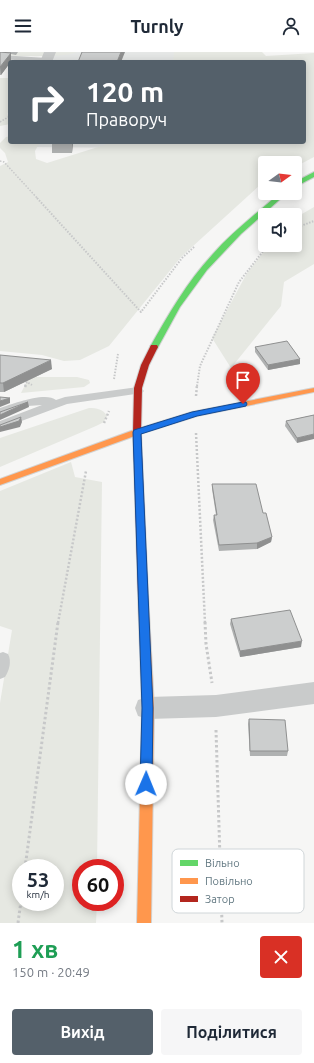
<!DOCTYPE html>
<html lang="uk">
<meta charset="utf-8">
<style>
body{margin:0;font-family:Ubuntu,sans-serif;background:#f6f6f7;color:#1f2937;height:100vh;display:flex;flex-direction:column;font-size:15px;white-space:nowrap}
*{box-sizing:border-box;margin:0}
p{font-size:13px;color:#747a83}
.icon{flex:none;width:22px;height:22px;fill:none;stroke:currentColor;stroke-width:2;stroke-linecap:round;stroke-linejoin:round}
.map{position:relative;height:871px;overflow:hidden}
.drawer{display:flex;flex-direction:column;background:#fff;flex:1}
.drawer>*{flex:none}
.banner{position:absolute;left:8px;top:8px;width:298px;height:84px;border-radius:4px;box-shadow:0 2px 10px #0003;background:#54606a;color:#fff;overflow:hidden}
.needle{width:26px;rotate:75deg}
.controls{position:absolute;left:258px;top:104px;display:grid;gap:8px}
.controls a{display:grid;place-items:center;width:44px;height:44px;border-radius:4px;background:#fff;box-shadow:0 2px 10px #0003;font-size:20px}
.speed{position:absolute;left:12px;top:807px;display:flex;gap:8px;font-size:20px;font-weight:700;text-align:center}
.speed>*{display:grid;place-content:center;width:52px;height:52px;border-radius:50%;background:#fff;box-shadow:0 2px 10px #0003;line-height:1}
.speed small{font-size:10px;font-weight:400}
.speed .limit{border:6px solid #d22;background:#fff;color:#111}
.pin{position:absolute;display:grid;place-items:center;width:34px;height:34px;color:#fff;margin:-41px -17px;border-radius:50% 50% 50% 0;rotate:-45deg;box-shadow:0 0 4px #0007}
.pin .icon{rotate:45deg}
.me{position:absolute;width:44px;margin:-22px;rotate:1deg;stroke-linejoin:round;filter:drop-shadow(0 0 3px #0008)}
.turn{display:flex;align-items:center;gap:14px;height:84px;padding:0 12px;font-size:18px}
.turn .icon{width:52px;height:52px;stroke-width:2.5}
.turn b{display:block;font-size:28px;line-height:34px}
.round{display:grid;place-items:center;flex:none;width:42px;height:42px;border-radius:4px;background:#f6f6f7}
.overview{display:flex;align-items:center;justify-content:space-between;height:68px;padding:0 12px}
h1{font-size:24px;font-weight:700;line-height:30px;color:#1e9e55}
.action{display:flex;gap:8px;margin-top:auto;padding:8px 12px}
.action a{flex:1;height:46px;border-radius:4px;background:#54606a;color:#fff;font-size:16px;font-weight:700;line-height:46px;text-align:center}
.action a+a{background:#f6f6f7;color:#1f2937}
header{display:flex;justify-content:space-between;align-items:center;height:52px;padding:0 12px;background:#fff;font-size:18px;font-weight:700}
.map>svg:first-child{display:block}
.built{fill:#e5e7e6}
.green{fill:#e6e8e2;fill-rule:evenodd}
.lines{fill:none;stroke-linecap:round;stroke-linejoin:round}
.fast-casing{stroke:#d2d3d3;stroke-width:2}
.slow-casing{stroke:#d2d3d3;stroke-width:2}
.jam-casing{stroke:#d2d3d3;stroke-width:2}
.path-far3{stroke:#c7c8c9;stroke-width:1.5;stroke-dasharray:1.5 1.5;stroke-linecap:butt}
.path-far2{stroke:#c7c8c9;stroke-width:2;stroke-dasharray:1.5 1.5;stroke-linecap:butt}
.path-far1{stroke:#c7c8c9;stroke-width:2.5;stroke-dasharray:2 2;stroke-linecap:butt}
.path{stroke:#c7c8c9;stroke-width:3;stroke-dasharray:2.5 2.5;stroke-linecap:butt}
.lane{fill:#c9cbcb;fill-rule:evenodd}
.street{fill:#c9cbcb;fill-rule:evenodd}
.fast{fill:#63d668;fill-rule:evenodd}
.slow{fill:#ff974d;fill-rule:evenodd}
.jam{fill:#b3261e;fill-rule:evenodd}
.wall{fill:#afb1b1}
.shaded-wall{fill:#8f9090}
.building{fill:#cccece;stroke:#8f9090}
.route{fill:#1a73e8;stroke:#114b97}
.key{fill:#fff;stroke:#d0d6d9;stroke-width:1}
.key-label{font-size:11px;fill:#617780}
</style>
<header><svg class="icon" aria-label="menu" viewBox="0 0 24 24"><path d="M4 6h16M4 12h16M4 18h16"/></svg>Turnly<svg class="icon" aria-label="person" viewBox="0 0 24 24"><circle cx="12" cy="8" r="4"/><path d="M4 21q1-7 8-7t8 7"/></svg></header>
<div class="map">
<svg width="314" height="871" viewBox="0 0 314 871">
<rect width="100%" height="100%" fill="#f6f6f5"/>
<g class="built">
<polygon points="51,0 247,0 247,10 47,10"/>
<polygon points="18,90 132,90 130,96 35,95"/>
</g>
<g class="green">
<path d="M0,0H77C67,6 14,4 0,3Z"/>
<polygon points="174,0 262,0 266,4 314,1 314,105 295,115 295,111 265,111 265,131 259,134 181,205 109,294 80,308 64,309 42,303 0,299 0,114 8,110 5,101 0,96 0,91 6,85 10,84 10,90 40,90 35,99 36,107 47,111 114,90 304,90 304,10 173,10"/>
<polygon points="0,26 10,26 10,60 7,62 10,63 10,72 0,74"/>
<polygon points="314,155 314,212 284,230 281,254 231,316 212,286 247,221 269,193 295,193 295,166"/>
<polygon points="35,325 77,325 89,328 90,331 84,335 21,341 27,329"/>
<path d="M89,356C97,356 103,357 107,364L104,370L96,374L0,415V386Z"/>
<path d="M71,410L75,425L102,430L97,816H81V850H97L96,871H0V651L12,578L0,574V439ZM21,816H55V850H21Z"/>
</g>
<g class="lines">
<g class="fast-casing">
<g id="fast">
<polygon points="314,120 314,125 295,135 295,130"/>
<path d="M280,141H287L241,182L207,218L180,255L157,297H151L150,295C168,263 187,230 212,203C232,180 257,161 280,141Z"/>
</g>
</g>
<g class="slow-casing">
<g id="slow">
<polygon points="314,336 314,340 197,364 140,382 0,433 0,427 134,378 192,360"/>
<polygon points="143,537 147,538 148,541 154,656 151,871 137,871 142,656 138,541 139,538"/>
</g>
</g>
<g class="jam-casing">
<polygon id="jam" points="151,293 157,293 158,295 149,313 142,336 141,380 148,541 147,544 139,544 138,541 133,380 134,336 141,313"/>
</g>
<g class="path-far3">
<polyline points="0,70 10,64"/>
<polyline points="0,109 4,110 38,147"/>
</g>
<g class="path-far2">
<polyline points="37,146 141,260 182,206 195,194"/>
<polyline points="295,176 314,169"/>
<polyline points="114,327 118,302"/>
<polyline points="25,334 27,330 32,333"/>
<polyline points="197,334 200,314 239,230 268,193"/>
</g>
<g class="path-far1">
<polyline points="25,335 26,333"/>
<polyline points="196,344 197,333"/>
<polyline points="104,371 109,359"/>
<polyline points="196,381 205,571"/>
<polyline points="58,571 86,419"/>
</g>
<g class="path">
<polyline points="205,570 206,592 212,631"/>
<polyline points="216,678 222,871"/>
<polyline points="25,816 58,570"/>
<polyline points="18,871 21,849"/>
</g>
<g class="lane">
<polygon points="0,3 47,6 51,8 44,10 0,7"/>
<path d="M138,335L142,337L144,339L142,341L67,352L0,377V369L42,353L28,354L0,364V356C12,352 46,339 56,348L65,345Z"/>
<path d="M3,600L8,602C12,609 9,619 5,625L0,627V601Z"/>
</g>
<g class="street">
<polygon points="44,0 56,0 52,10 40,10"/>
<polygon points="314,630 314,652 216,665 148,667 138,664 135,656 138,648 148,645 216,643"/>
</g>
<use href="#fast" class="fast"/>
<use href="#slow" class="slow"/>
<use href="#jam" class="jam"/>
</g>
<g class="wall">
<polygon points="0,0 18,0 16,3 11,2 11,9 1,23 0,23"/>
<polygon points="52,90 73,90 72,101 52,101"/>
<polygon points="255,295 300,312 268,318 255,300"/>
<polygon points="0,303 52,317 4,340 0,340"/>
<polygon points="314,363 297,391 285,374 286,369"/>
<polygon points="212,432 263,461 272,485 271,490 257,497 219,499 213,468 214,463 216,463 212,437"/>
<polygon points="231,567 301,595 240,605 230,572"/>
<polygon points="249,667 288,699 287,704 250,704 248,672"/>
</g>
<g class="shaded-wall">
<polygon points="121,0 125,0 121,10 117,10"/>
<polygon points="11,1 11,9 10,10 10,11 1,23 0,15"/>
<polygon points="72,90 73,90 72,101"/>
<polygon points="300,307 300,312 268,318 268,313"/>
<polygon points="51,308 52,317 4,340 3,331"/>
<polygon points="10,346 10,351 0,355 0,349"/>
<polygon points="28,350 29,355 0,368 0,363"/>
<polygon points="21,365 22,370 20,375 0,380 0,375"/>
<polygon points="314,382 314,387 297,391 297,386"/>
<polygon points="272,485 271,490 257,497 257,491"/>
<polygon points="302,589 301,595 240,605 240,599"/>
</g>
<g class="building">
<polygon points="0,0 11,1 0,15"/>
<polygon points="82,0 121,0 117,10 78,10"/>
<rect x="52" y="90" width="20" height="1"/>
<polygon points="287,289 300,307 268,313 255,295"/>
<polygon points="0,303 51,308 3,331 0,331"/>
<polygon points="0,345 10,346 0,349"/>
<polygon points="28,350 0,363 0,360"/>
<polygon points="314,363 314,382 297,386 286,369"/>
<polygon points="21,365 19,369 0,375 0,373"/>
<polygon points="212,432 256,432 263,461 266,461 272,485 257,491 219,493 214,463 217,463"/>
<polygon points="290,558 302,589 240,599 231,567"/>
<polygon points="249,667 285,668 288,699 250,699"/>
</g>
<polygon class="route" points="243,350 246,350 247,352 246,354 197,364 141,382 153,656 152,732 151,736 146,738 142,736 140,732 142,656 133,380 134,378 192,360"/>
<rect x="172" y="797" width="132" height="64" rx="6" class="key"/>
<rect x="180" y="808" width="18" height="6" fill="#63d668"/>
<rect x="180" y="826" width="18" height="6" fill="#ff974d"/>
<rect x="180" y="844" width="18" height="6" fill="#b3261e"/>
<g class="key-label">
<text x="205" y="815">Вільно</text>
<text x="205" y="833">Повільно</text>
<text x="205" y="851">Затор</text>
</g>
</svg>
<div class="controls">
<a><svg class="needle" viewBox="-14 -14 28 28"><path d="M0-13l5 13h-10z" fill="#e53935"/><path d="M0 13l5-13h-10z" fill="#747a83"/></svg></a>
<a><svg class="icon" aria-label="sound" viewBox="0 0 24 24"><path d="M4 9h4l5-4v14l-5-4H4zM17 9q2 3 0 6"/></svg></a>
</div>
<div class="speed"><div>53<small>km/h</small></div><div class="limit">60</div></div>
<div class="pin" style="left:243px;top:352px;background:#d93025"><svg class="icon" aria-label="arrive" viewBox="0 0 24 24"><path d="M6 21V4h12l-3 4 3 4H6"/></svg></div>
<svg class="me" style="left:146px;top:732px" viewBox="-20 -20 40 40"><circle r="19" fill="#fff"/><path d="M0-13L10 11 0 6-10 11z" fill="#1a73e8"/></svg>
<div class="banner">
<div class="turn"><svg class="icon" aria-label="right" viewBox="0 0 24 24"><path d="M7 20v-9h11M14 6l5 5-5 5"/></svg><div><b>120 m</b>Праворуч</div></div>
</div>
</div>
<section class="drawer">
<div class="overview"><div><h1>1 хв</h1><p>150 m · 20:49</p></div><a class="round" style="background:#d93025;color:#fff"><svg class="icon" aria-label="close" viewBox="0 0 24 24"><path d="M6 6l12 12M18 6L6 18"/></svg></a></div>
<div class="action"><a>Вихід</a><a>Поділитися</a></div>
</section>
